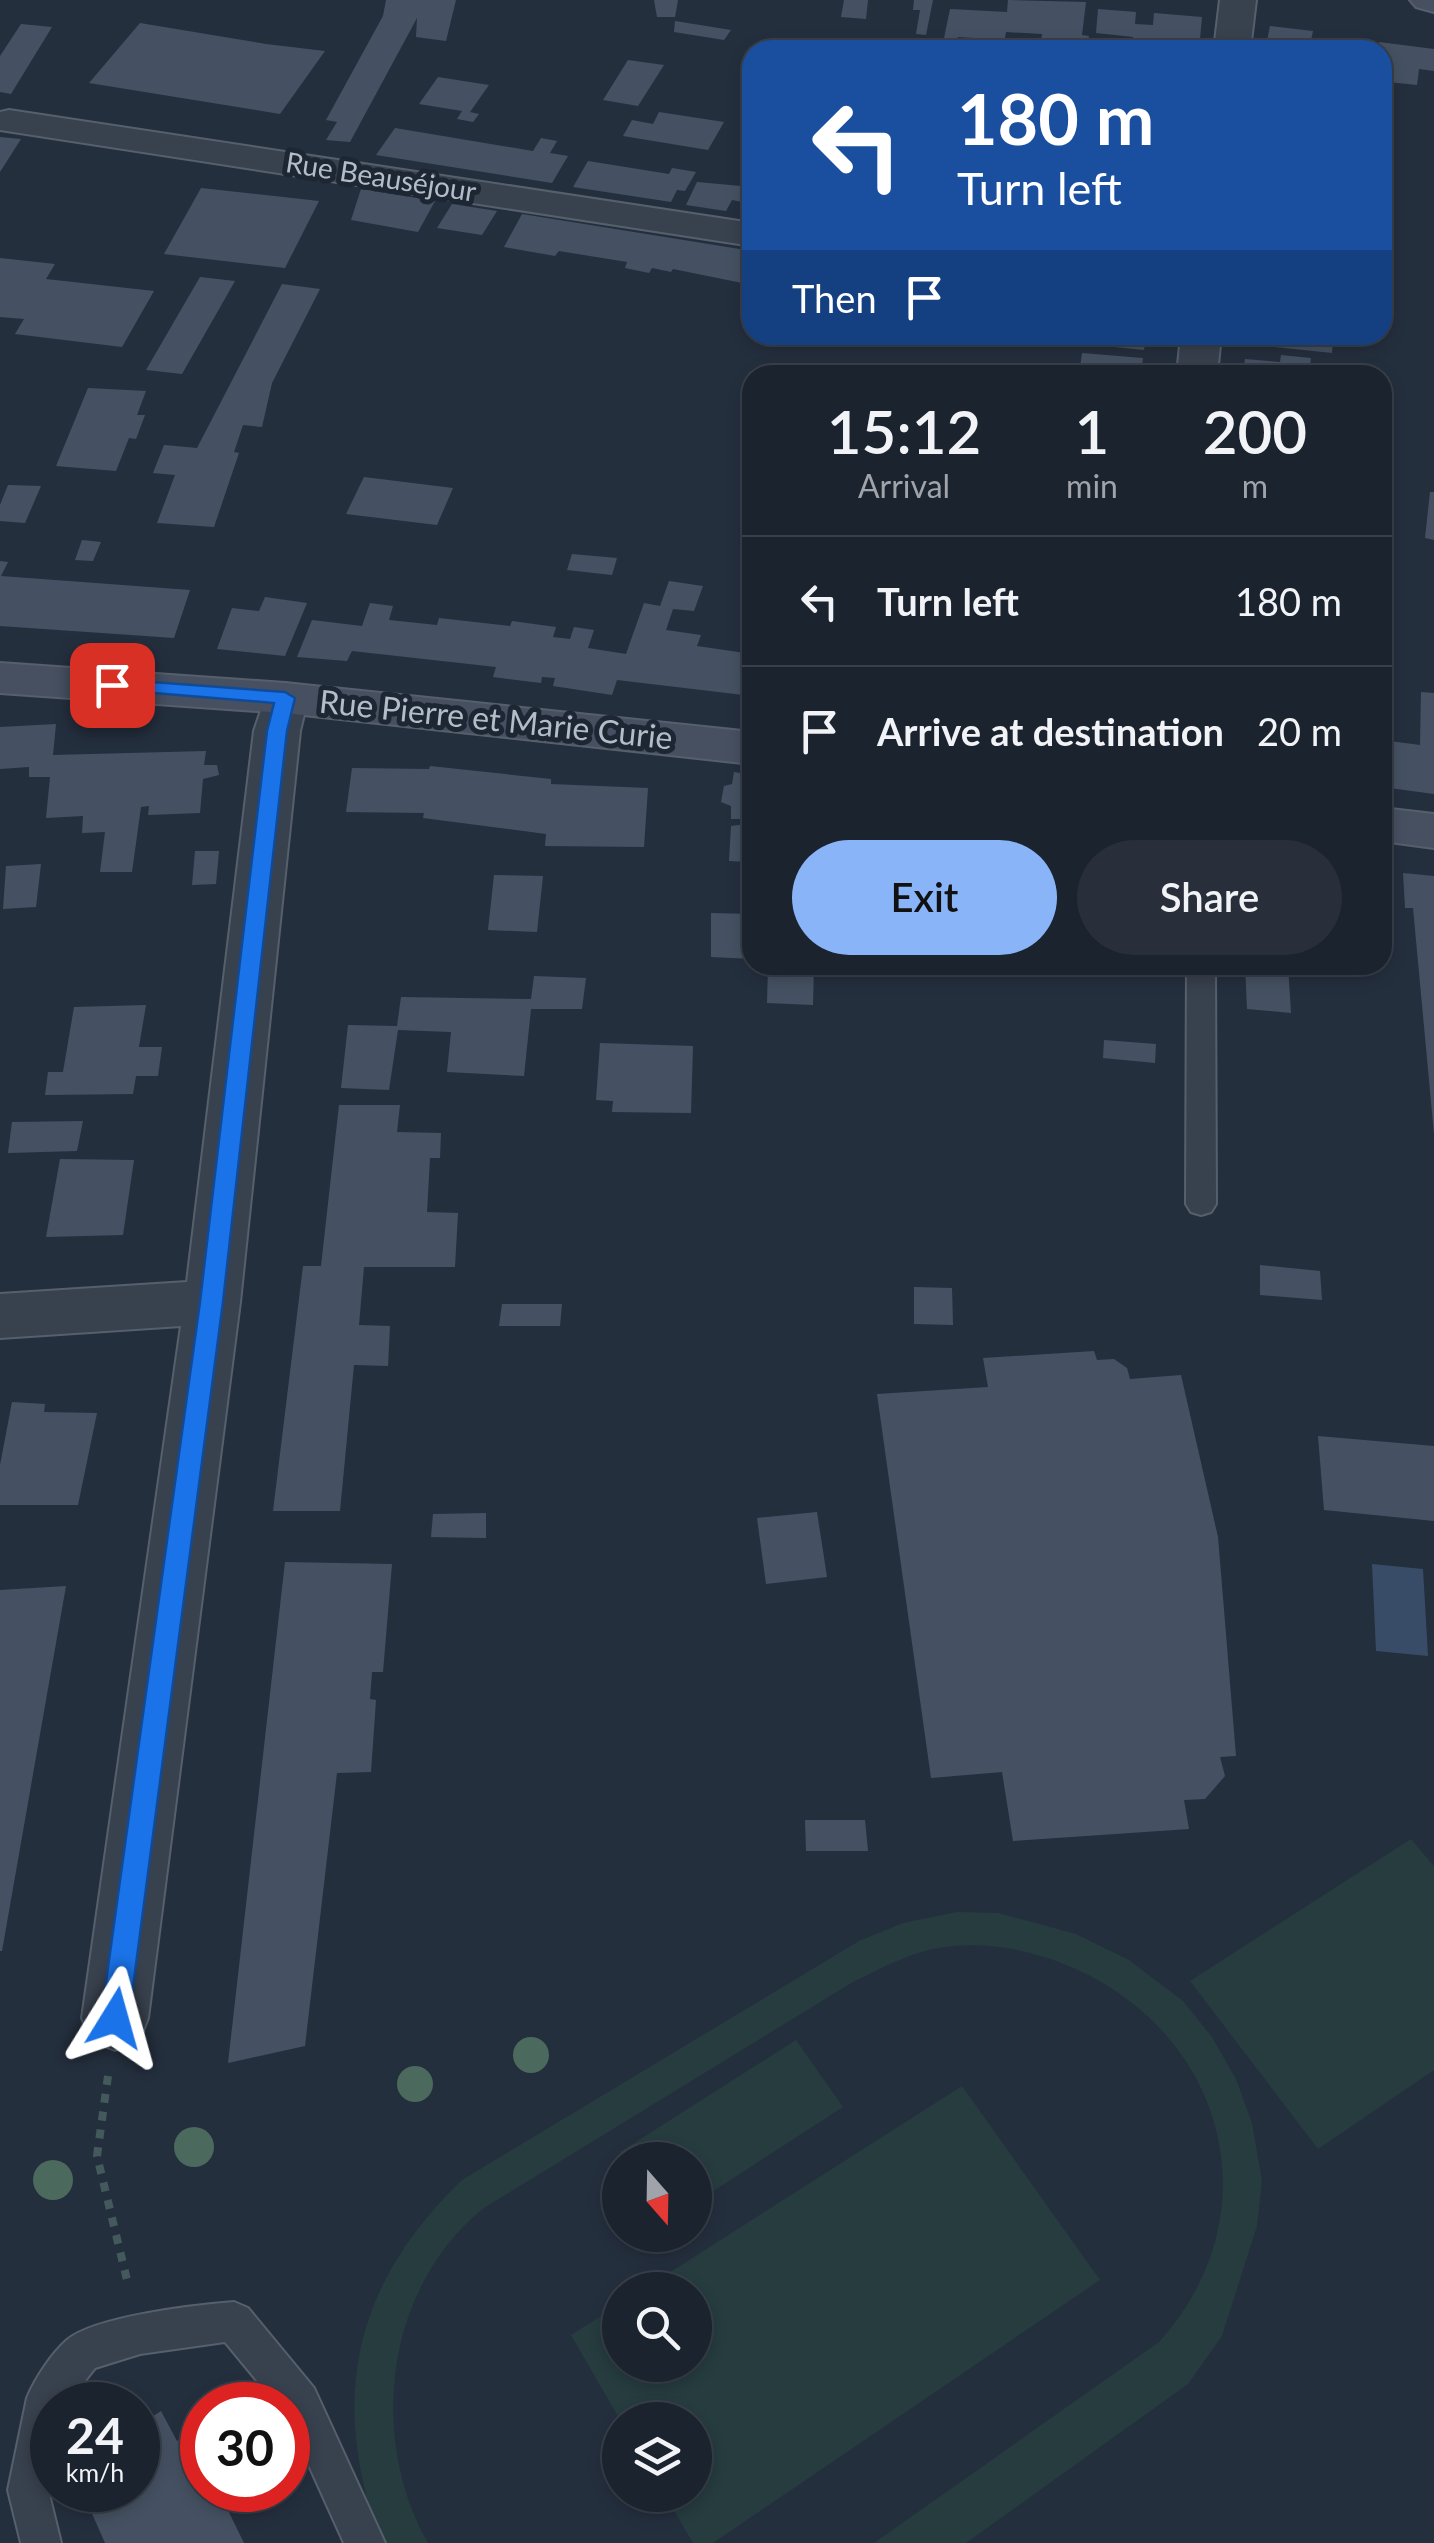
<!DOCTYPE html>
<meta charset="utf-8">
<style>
body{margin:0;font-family:Lato,sans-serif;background:#282f3a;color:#f1f3f6;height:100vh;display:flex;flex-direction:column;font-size:38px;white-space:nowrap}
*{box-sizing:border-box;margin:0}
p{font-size:32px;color:#a0a4aa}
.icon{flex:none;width:55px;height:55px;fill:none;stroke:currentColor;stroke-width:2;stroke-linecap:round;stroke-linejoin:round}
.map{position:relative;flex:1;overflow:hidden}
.side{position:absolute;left:742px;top:365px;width:650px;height:610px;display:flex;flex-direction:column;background:#1b232e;border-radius:30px;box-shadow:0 5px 15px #0003,0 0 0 2px #39404a}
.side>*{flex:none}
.top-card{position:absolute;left:742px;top:40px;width:650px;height:305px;border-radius:30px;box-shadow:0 5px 15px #0003,0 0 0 2px #39404a;background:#1a4fa0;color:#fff;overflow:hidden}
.needle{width:65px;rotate:160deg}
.tools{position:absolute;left:602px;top:2142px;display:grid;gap:20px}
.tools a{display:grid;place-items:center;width:110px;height:110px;border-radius:50%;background:#1b232e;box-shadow:0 5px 15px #0003,0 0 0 2px #39404a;font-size:50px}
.speed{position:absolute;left:30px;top:2382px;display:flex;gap:20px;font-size:50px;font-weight:700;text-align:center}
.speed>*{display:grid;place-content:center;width:130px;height:130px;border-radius:50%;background:#1b232e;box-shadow:0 5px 15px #0003,0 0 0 2px #39404a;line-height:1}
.speed small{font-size:25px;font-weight:400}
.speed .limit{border:15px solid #d22;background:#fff;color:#111}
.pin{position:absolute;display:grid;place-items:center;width:85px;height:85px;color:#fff;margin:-42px;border-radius:20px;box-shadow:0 5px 15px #0006}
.me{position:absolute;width:110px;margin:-55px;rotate:8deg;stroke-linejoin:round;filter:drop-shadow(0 0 8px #0008)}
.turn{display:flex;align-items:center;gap:35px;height:210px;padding:0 50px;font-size:45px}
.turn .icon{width:130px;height:130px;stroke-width:2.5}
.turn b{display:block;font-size:70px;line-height:85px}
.then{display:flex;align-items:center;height:95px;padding:0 50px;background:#0003;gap:20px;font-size:38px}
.eta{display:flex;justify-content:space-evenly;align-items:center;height:170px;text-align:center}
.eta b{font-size:60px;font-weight:600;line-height:70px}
.cta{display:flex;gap:20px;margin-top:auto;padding:20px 50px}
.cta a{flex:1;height:115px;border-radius:60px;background:#8ab4f8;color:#111;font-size:40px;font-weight:600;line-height:115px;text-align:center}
.cta a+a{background:#282f3a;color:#f1f3f6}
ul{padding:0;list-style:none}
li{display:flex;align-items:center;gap:30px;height:130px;padding:0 50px;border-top:2px solid #39404a}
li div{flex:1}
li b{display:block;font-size:38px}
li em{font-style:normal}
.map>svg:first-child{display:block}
.green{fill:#263c3f}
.water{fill:#394c67}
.building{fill:#455162}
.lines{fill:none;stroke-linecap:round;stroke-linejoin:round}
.lane-casing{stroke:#565f6c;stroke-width:4}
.street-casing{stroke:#565f6c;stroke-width:4}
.secondary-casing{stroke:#565f6c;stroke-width:4}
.path{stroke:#44595c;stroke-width:8;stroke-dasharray:9 9;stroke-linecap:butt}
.lane{fill:#38414e;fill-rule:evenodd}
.street{fill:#38414e;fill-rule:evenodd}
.secondary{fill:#465061;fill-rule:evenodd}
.tree{fill:#4b6a5d}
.route{fill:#1a73e8;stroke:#114b97;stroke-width:2.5}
.labels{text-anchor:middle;stroke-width:10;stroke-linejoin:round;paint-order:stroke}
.far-street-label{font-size:28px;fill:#b4bcc9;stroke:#1d2633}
.street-label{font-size:32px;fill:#b4bcc9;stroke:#1d2633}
</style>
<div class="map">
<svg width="1434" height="2543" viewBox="0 0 1434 2543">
<rect width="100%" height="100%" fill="#242f3e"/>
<g class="green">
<polygon points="1411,1839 1434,1866 1434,2070 1318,2149 1190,1981"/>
<path d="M957,1912L998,1913L1076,1934L1129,1960L1183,2001L1212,2037L1236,2079L1252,2123L1262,2181L1257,2226L1222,2336L1188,2384L966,2543H874L1159,2342C1272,2217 1229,2040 1078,1970C1037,1951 990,1941 945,1947C912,1951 882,1968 853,1982L484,2208C385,2287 368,2437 428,2543H381C329,2400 352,2286 462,2180L859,1941L903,1923Z"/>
<polygon points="796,2040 843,2107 695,2203 695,2160 626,2160 620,2152"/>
<polygon points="962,2086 1100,2280 713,2543 693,2543 665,2495 695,2495 695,2420 620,2420 571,2335 620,2304 620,2365 695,2365 695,2290 642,2290"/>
</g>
<polygon class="water" points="1372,1564 1423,1569 1428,1656 1376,1651"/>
<g class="building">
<polygon points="386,0 456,0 446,41 416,37 417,18 350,142 326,140 337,122 326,120 383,16"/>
<polygon points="654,0 678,0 675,17 657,17"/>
<polygon points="844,0 868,0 866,19 841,17"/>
<polygon points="914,0 933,0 926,35 916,34 920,10 913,10"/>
<polygon points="1008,0 1086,2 1082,35 1089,36 1088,44 1041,41 1042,34 1006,32 1003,50 990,50 991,39 958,37 955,49 942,48 950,9 1007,12"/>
<polygon points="1098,9 1136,12 1135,24 1153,25 1154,13 1202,17 1199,50 1133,48 1133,37 1096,33"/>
<polygon points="675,21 731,30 724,40 674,32"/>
<polygon points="140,23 266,44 325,51 280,114 89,83"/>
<polygon points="21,24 52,27 11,94 0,92 0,56"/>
<polygon points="1270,26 1313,31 1309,50 1265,50"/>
<polygon points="1339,39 1359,42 1358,46 1369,50 1319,50 1320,42 1337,44"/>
<polygon points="1379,42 1434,49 1434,71 1419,69 1417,85 1388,82 1390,66 1382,65"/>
<polygon points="628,60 664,65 638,106 603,100"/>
<polygon points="438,77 489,85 470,112 479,114 473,122 457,119 462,111 419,104"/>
<polygon points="659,112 724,122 708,150 623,136 632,120 653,124"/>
<polygon points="395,128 533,151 541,138 557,141 550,153 568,156 552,183 376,155"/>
<polygon points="0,137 21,139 0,172"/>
<polygon points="588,161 669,174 672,168 696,172 685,191 677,190 671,202 573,187"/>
<polygon points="697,182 752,187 752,204 732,200 726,211 686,205"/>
<polygon points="201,188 319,201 285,268 164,254"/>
<polygon points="361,189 435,201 418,232 351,220"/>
<polygon points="452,204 497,211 482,235 437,228"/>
<polygon points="522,214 752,251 752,285 673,269 671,272 652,268 649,273 625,268 627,262 559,251 555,256 504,247"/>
<polygon points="0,258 55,264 46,279 154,291 122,347 15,334 24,319 0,317"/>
<polygon points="200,277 235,281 182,374 146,370"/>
<polygon points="282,284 320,289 272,383 262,427 243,425 234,452 239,453 214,527 157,523 175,475 153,473 164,445 197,448"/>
<polygon points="1116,335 1146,335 1144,350 1115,347"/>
<polygon points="1246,335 1333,335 1332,353 1245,344"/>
<polygon points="1082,353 1143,358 1141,375 1079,375"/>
<polygon points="1281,355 1311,358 1309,375 1243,375 1245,359 1280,362"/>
<polygon points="88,388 146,391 137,415 145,415 136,439 129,438 116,471 56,466"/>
<polygon points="364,477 453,488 437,525 346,514"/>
<polygon points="8,485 41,486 25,523 0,521 0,505"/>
<polygon points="1430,492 1434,492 1434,540 1425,538"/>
<polygon points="82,540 101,542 93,561 75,560"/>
<polygon points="572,554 617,558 612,575 567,570"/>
<polygon points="0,561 8,562 1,576 190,590 174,638 0,626"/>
<polygon points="669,581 703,586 694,611 673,609 666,630 701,635 697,646 752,654 752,696 617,680 612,695 553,686 555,678 542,677 541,683 493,677 496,667 352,651 347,661 297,657 312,620 362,626 370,603 393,606 389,620 437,625 439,618 510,626 512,621 556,627 553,637 570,639 574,627 594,630 588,648 626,654 644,603 660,606"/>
<polygon points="265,597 307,603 285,656 217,649 232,608 259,611"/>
<polygon points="1421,692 1434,693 1434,794 1382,787 1382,740 1420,745"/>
<polygon points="56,724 53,755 206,751 204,765 217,765 219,775 203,779 200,813 148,815 149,806 141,807 132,872 100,872 105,832 82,833 83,816 46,818 50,777 29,777 29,767 0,769 0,727"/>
<polygon points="430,766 551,779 551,784 648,788 644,847 545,846 546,834 423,818 424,813 346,812 352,768 429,769"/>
<polygon points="734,772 752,775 752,819 731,819 731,806 721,802 724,786 732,784"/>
<polygon points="752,823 752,883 746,883 747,862 729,861 731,826"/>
<polygon points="195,851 219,851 216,884 192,885"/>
<polygon points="41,864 36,907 3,909 6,866"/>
<polygon points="1403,873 1434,876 1434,1134 1413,908 1405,908"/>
<polygon points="494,875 543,876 537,932 488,930"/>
<polygon points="711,913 752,914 752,959 711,957"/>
<polygon points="768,965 814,965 813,1005 767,1003"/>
<polygon points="1245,965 1288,965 1291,1013 1247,1009"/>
<polygon points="534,976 586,978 582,1009 531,1009 524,1076 447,1072 451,1032 398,1030 389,1090 341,1088 348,1025 397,1026 401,997 531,999"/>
<polygon points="146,1005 139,1047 162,1047 158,1076 136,1076 133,1094 45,1095 48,1072 63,1072 74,1007"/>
<polygon points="1104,1040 1156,1044 1155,1063 1103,1058"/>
<polygon points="600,1043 693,1046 691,1113 612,1112 613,1101 596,1100"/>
<polygon points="339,1105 400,1105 397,1132 441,1133 440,1158 430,1158 427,1212 458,1213 455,1267 364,1267 359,1325 390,1326 388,1366 354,1365 340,1511 273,1511 303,1266 321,1266"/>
<polygon points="83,1121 77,1151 8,1153 12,1122"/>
<polygon points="60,1159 134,1160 123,1235 46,1237"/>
<polygon points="1260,1265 1320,1271 1322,1300 1260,1295"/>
<polygon points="914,1287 952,1288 953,1325 914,1324"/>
<polygon points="502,1304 562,1304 560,1326 499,1326"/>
<polygon points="1094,1351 1097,1360 1114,1359 1127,1368 1130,1379 1181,1375 1218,1537 1236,1756 1220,1757 1225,1776 1205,1799 1184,1800 1189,1829 1013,1841 1002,1772 931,1778 877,1394 988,1387 983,1358"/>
<polygon points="12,1402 45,1404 44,1412 97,1413 78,1505 0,1505 0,1465"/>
<polygon points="1318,1436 1434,1446 1434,1521 1324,1510"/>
<polygon points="817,1512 827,1577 766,1584 757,1518"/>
<polygon points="486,1513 486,1538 431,1537 433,1514"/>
<polygon points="285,1562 392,1564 383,1672 372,1672 370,1699 376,1700 371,1772 337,1773 305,2046 228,2063"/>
<polygon points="66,1586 2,1951 0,1951 0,1590"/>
<polygon points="805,1820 865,1820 868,1851 806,1851"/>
<polygon points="161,2411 177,2441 191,2433 202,2458 202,2490 218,2490 244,2543 105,2543 86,2500 97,2490 138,2490 138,2426"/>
</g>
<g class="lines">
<g class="lane-casing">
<g id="lane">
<polygon points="1187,965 1215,965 1216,1204 1211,1212 1201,1215 1191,1212 1186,1204"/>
<path d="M234,2302L248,2308L314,2388L385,2543H344L288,2419V2405H277L225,2342L140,2354L95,2368L66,2405H52V2469L48,2490L61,2543H21L8,2490L27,2398C35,2379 51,2354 67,2340C96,2316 196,2305 234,2302Z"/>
</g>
</g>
<g class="street-casing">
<g id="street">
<polygon points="1220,0 1256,0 1250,50 1214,50"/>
<polygon points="9,110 752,223 752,246 0,130 0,112"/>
<polygon points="1181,335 1221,335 1217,375 1177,375"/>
<polygon points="285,683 301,687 308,698 300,731 240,1302 148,2018 139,2041 115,2050 91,2041 82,2018 181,1326 0,1338 0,1294 187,1282 254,731 269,687"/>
</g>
</g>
<g class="secondary-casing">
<g id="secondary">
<polygon points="1410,0 1434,0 1434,12 1416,7"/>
<polygon points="0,663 285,683 752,732 752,764 285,713 0,693"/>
<polygon points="1382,808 1434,814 1434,848 1382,841"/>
</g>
</g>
<polyline class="path" points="108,2076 97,2156 128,2284"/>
<use href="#lane" class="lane"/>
<use href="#street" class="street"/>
<use href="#secondary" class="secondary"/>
</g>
<g class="tree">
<circle cx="531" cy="2055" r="18"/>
<circle cx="415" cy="2084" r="18"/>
<circle cx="194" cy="2147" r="20"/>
<circle cx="53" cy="2180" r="20"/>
</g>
<polygon class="route" points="112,679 285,692 295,698 287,731 223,1302 129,2018 125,2027 115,2031 105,2027 101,2018 200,1302 267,731 274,703 106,689 106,681"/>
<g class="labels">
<g class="far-street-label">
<text transform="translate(381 177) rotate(9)" y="10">Rue Beauséjour</text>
</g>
<g class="street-label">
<text transform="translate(496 720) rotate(6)" y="11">Rue Pierre et Marie Curie</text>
</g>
</g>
</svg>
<div class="tools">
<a><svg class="needle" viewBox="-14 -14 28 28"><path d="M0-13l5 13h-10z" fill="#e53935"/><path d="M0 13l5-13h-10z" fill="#a0a4aa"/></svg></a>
<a><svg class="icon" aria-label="search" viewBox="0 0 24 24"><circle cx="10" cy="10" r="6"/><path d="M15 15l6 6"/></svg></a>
<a><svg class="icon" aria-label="layers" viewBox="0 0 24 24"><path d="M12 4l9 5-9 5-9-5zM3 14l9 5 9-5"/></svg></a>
</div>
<div class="speed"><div>24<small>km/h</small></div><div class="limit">30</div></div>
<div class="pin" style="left:112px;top:685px;background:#d93025"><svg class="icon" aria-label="arrive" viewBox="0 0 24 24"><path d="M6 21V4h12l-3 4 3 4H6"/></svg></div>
<svg class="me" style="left:115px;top:2018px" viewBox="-20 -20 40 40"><path d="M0-17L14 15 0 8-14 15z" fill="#1a73e8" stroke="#fff" stroke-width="4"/></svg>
<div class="top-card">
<div class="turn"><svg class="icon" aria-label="left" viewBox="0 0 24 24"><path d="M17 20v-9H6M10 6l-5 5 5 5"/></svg><div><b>180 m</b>Turn left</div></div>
<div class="then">Then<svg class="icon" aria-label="arrive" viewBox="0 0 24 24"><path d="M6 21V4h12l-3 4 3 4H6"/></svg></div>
</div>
<section class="side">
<div class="eta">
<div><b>15:12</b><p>Arrival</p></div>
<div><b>1</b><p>min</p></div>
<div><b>200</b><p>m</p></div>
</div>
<ul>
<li><svg class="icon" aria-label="left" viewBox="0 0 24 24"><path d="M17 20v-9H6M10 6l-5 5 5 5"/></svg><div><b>Turn left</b></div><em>180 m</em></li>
<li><svg class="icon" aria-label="arrive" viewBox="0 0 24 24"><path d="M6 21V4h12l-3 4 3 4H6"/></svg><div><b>Arrive at destination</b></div><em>20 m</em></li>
</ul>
<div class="cta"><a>Exit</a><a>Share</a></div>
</section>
</div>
